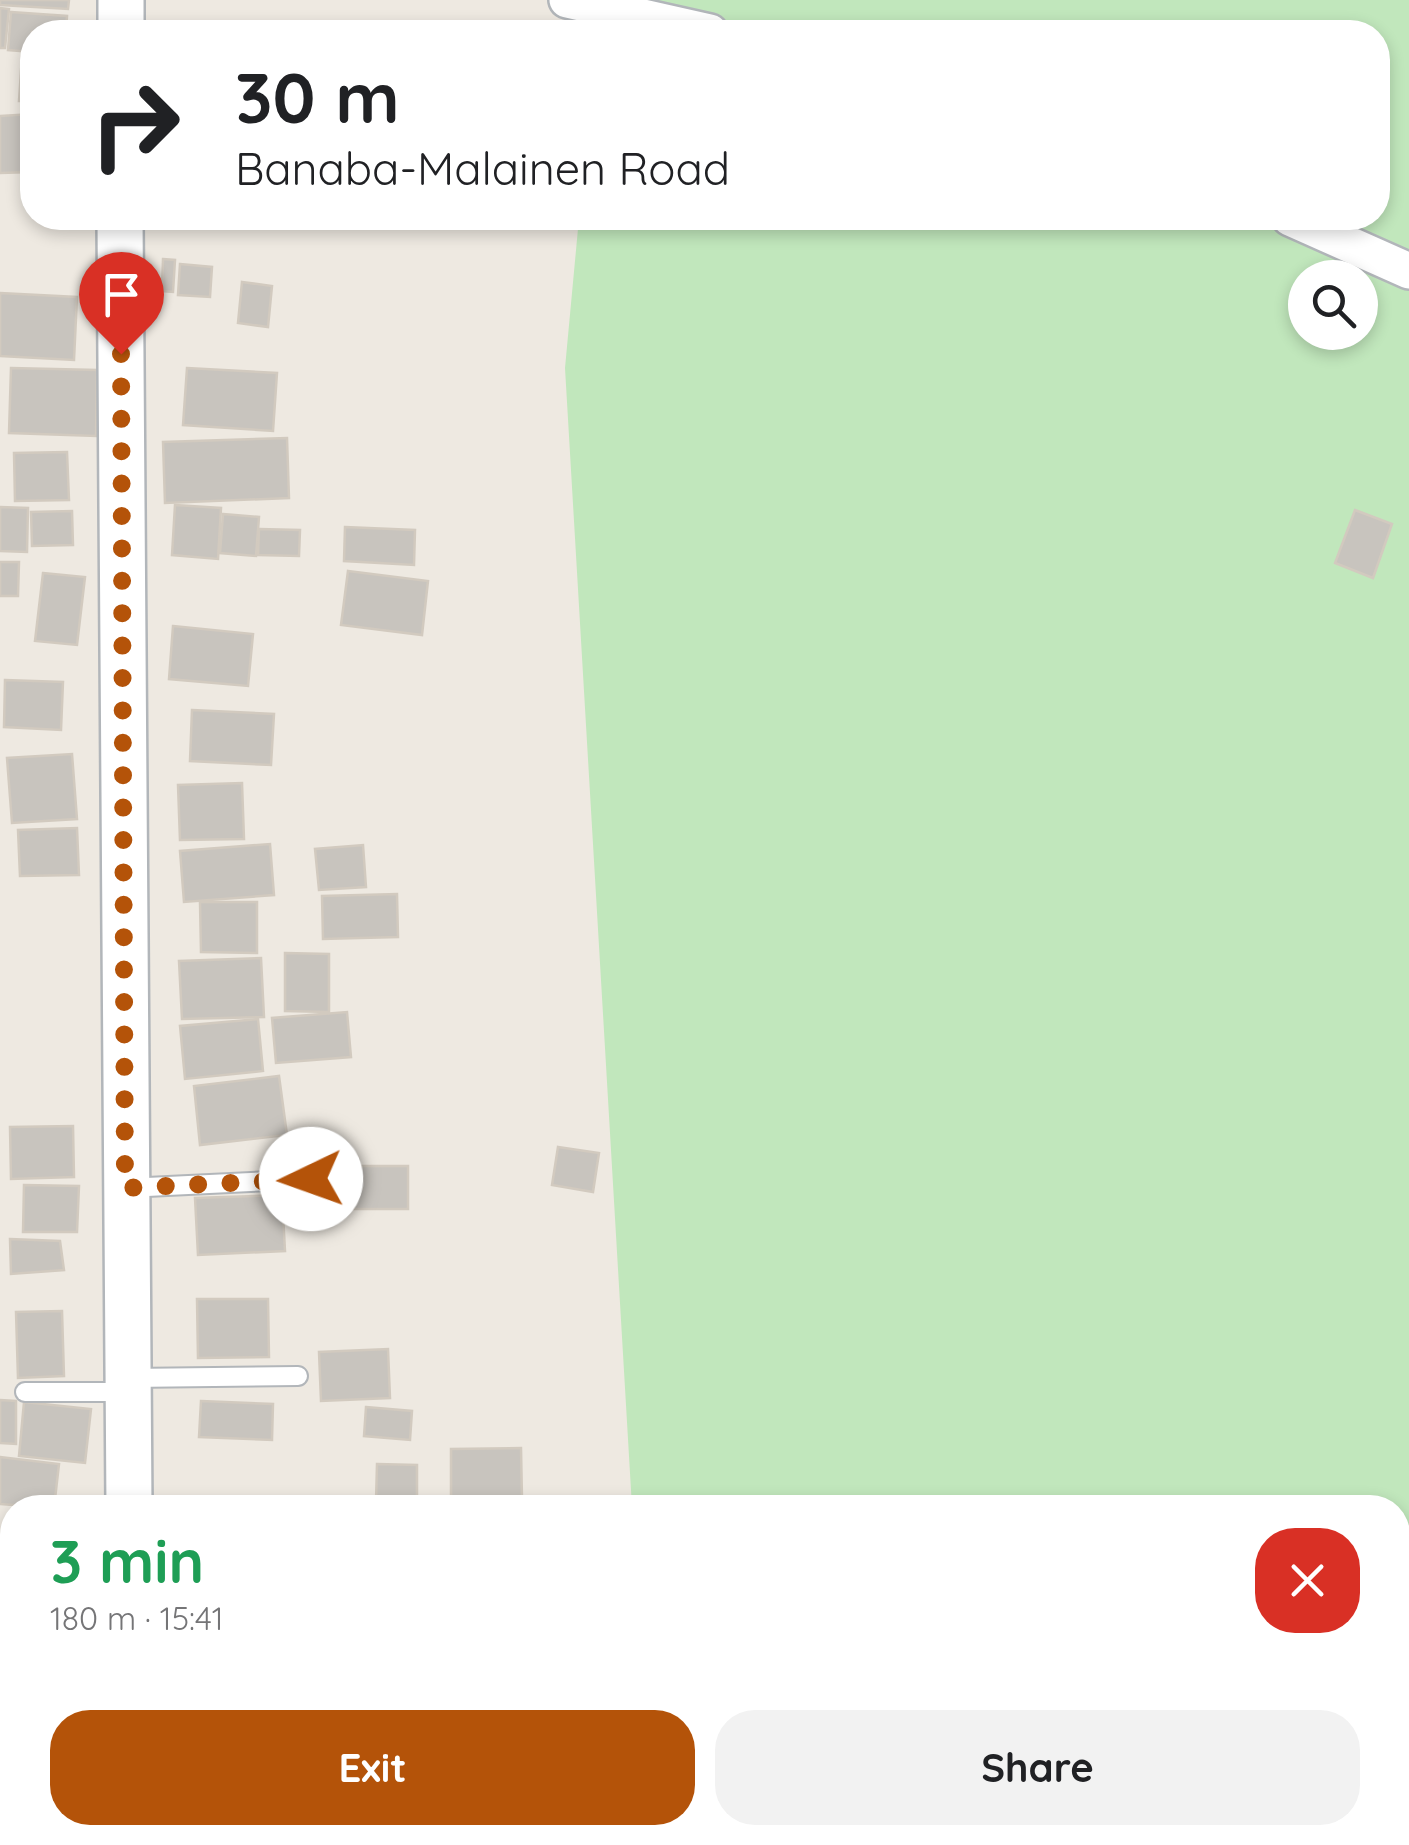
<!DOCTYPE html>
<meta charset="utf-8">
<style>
body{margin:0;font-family:Quicksand,sans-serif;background:#f2f2f2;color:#202124;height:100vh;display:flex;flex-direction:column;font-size:38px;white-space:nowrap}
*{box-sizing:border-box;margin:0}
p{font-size:32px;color:#757577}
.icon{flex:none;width:55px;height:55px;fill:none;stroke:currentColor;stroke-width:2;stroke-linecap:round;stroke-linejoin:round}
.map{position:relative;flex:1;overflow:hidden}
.side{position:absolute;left:0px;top:1495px;width:1410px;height:350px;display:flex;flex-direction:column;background:#fff;border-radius:40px 40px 0 0;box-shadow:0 5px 15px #0003}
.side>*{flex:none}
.top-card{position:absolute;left:20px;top:20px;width:1370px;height:210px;border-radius:40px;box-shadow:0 5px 15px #0003;background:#fff;color:#202124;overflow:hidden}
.controls{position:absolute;left:1288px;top:260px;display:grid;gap:20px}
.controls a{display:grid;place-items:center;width:90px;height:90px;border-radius:50%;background:#fff;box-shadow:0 5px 15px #0003;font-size:50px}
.pin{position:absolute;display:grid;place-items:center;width:85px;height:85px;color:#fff;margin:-102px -42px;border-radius:50% 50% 50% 0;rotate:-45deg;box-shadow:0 0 10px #0007}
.pin .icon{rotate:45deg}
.me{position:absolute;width:110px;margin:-55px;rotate:267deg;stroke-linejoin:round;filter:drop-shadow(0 0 8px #0008)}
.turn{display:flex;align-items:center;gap:35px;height:210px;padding:0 50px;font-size:45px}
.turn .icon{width:130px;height:130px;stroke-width:2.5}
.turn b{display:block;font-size:70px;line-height:85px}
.round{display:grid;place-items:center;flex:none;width:105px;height:105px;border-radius:40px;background:#f2f2f2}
.summary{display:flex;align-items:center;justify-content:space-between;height:170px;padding:0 50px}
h1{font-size:60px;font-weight:700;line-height:75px;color:#1e9e55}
.button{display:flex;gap:20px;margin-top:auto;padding:20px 50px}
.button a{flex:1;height:115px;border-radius:40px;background:#b45309;color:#fff;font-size:40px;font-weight:700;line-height:115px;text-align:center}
.button a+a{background:#f2f2f2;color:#202124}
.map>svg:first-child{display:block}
.green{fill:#c1e7bc;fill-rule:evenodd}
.building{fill:#c8c4be;stroke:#d2cabf;stroke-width:2.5}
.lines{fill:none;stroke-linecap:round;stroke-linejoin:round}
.service-casing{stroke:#b2b6ba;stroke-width:22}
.minor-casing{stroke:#b2b6ba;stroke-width:40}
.tertiary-casing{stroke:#b2b6ba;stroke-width:50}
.service{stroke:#fff;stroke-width:18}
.minor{stroke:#fff;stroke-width:35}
.tertiary{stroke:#fff;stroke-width:45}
.route{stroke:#b45309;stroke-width:18;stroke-dasharray:0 32.4}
</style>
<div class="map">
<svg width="1409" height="1845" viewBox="0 0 1409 1845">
<rect width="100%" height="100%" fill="#eee9e1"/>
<path class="green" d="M599,0H1409V1845H652L651,1833L1398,1832V1508L632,1507L565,368L579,218H1378V32H596ZM1305,278H1360V332H1305Z"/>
<g class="building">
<polygon points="0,0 69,0 68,9 0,5"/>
<polygon points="0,8 9,9 5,48 0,48"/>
<polygon points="11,12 67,16 66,32 32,32 32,52 8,50"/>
<polygon points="22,56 32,56 32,101 19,101"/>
<polygon points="32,114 32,172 0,173 0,116"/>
<polygon points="163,259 175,260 173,292 162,291"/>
<polygon points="180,264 212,267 210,297 178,295"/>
<polygon points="242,282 272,286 268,327 238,323"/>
<polygon points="0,293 77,297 74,360 0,356"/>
<polygon points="11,368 97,370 96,436 9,433"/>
<polygon points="187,368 277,373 273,431 183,425"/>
<polygon points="287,438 289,498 165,503 163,442"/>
<polygon points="67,452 69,500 15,501 14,453"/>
<polygon points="175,505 221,508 218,559 172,555"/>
<polygon points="0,507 28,508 27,552 0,551"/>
<polygon points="1355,510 1392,524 1373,578 1335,563"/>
<polygon points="72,511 73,545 32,546 31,512"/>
<polygon points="223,514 259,517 256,556 220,553"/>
<polygon points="345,527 415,530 414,565 344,561"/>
<polygon points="259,529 300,530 299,556 258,555"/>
<polygon points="0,562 19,562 18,596 0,596"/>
<polygon points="348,571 428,581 422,635 341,625"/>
<polygon points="43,573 85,577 77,645 35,641"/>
<polygon points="173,626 253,634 248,686 169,679"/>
<polygon points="5,680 63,682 61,730 4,727"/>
<polygon points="192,710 274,714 271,765 190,761"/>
<polygon points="72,754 77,819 12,823 7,758"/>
<polygon points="242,783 244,839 180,840 178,785"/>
<polygon points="77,828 79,875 20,876 18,830"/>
<polygon points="270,844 274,895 184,902 180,851"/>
<polygon points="363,845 366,887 319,890 315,849"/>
<polygon points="397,894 398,937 323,939 322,896"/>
<polygon points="200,902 257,902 257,953 201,952"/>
<polygon points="285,953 329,954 329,1012 285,1011"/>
<polygon points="261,958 264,1017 182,1019 179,961"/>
<polygon points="347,1012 351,1057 276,1063 272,1018"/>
<polygon points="258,1019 263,1071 185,1079 180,1026"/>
<polygon points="279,1076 287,1135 200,1145 194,1086"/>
<polygon points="73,1126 74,1177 11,1179 10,1127"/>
<polygon points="558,1147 599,1153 593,1192 552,1185"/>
<rect x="354" y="1166" width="54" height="43"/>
<polygon points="24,1185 79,1186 77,1232 23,1232"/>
<polygon points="282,1195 285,1251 198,1255 195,1198"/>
<polygon points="10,1239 60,1241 64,1270 11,1274"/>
<polygon points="197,1299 268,1299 269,1357 198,1358"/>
<polygon points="62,1311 64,1376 18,1378 16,1312"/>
<polygon points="388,1349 390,1398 321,1401 319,1352"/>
<polygon points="0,1400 16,1401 16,1444 0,1443"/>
<polygon points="201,1401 273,1404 272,1440 199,1437"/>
<polygon points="24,1402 91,1409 85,1463 19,1456"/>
<polygon points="366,1407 412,1411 410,1440 364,1436"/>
<polygon points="521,1448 522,1499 451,1500 451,1449"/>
<polygon points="0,1457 59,1464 54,1508 0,1504"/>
<polygon points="377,1464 417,1465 417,1502 376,1502"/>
<polygon points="169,1502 244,1506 244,1508 169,1508"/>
<polygon points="257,1503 337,1505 337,1508 257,1508"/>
<rect x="0" y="1741" width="12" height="68"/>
<polygon points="190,1832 240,1832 240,1841 190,1842"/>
</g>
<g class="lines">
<g class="service-casing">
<g id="service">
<polyline points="126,1188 311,1179"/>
<polyline points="129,1378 298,1376"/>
<polyline points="25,1392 127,1392"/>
</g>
</g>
<g class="minor-casing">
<g id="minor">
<polyline points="567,0 710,32"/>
<polyline points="1290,218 1409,271"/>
<polyline points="0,1823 12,1824"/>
</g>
</g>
<g class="tertiary-casing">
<g id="tertiary">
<polyline points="121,32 121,0"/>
<polyline points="120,218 129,1508"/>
<polyline points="132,1832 132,1845"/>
</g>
</g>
<use href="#service" class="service"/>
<use href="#minor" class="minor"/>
<use href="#tertiary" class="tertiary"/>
</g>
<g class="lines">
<polyline class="route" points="121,354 125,1188 311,1179"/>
</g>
</svg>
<div class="controls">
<a><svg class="icon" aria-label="search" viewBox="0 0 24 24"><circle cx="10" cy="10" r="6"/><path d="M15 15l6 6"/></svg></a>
</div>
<div class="pin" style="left:121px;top:354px;background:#d93025"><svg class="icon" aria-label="arrive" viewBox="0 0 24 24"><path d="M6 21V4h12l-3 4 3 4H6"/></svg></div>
<svg class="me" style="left:311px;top:1179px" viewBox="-20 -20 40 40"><circle r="19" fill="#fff"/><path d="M0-13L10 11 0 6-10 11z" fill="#b45309"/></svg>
<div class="top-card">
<div class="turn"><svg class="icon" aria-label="right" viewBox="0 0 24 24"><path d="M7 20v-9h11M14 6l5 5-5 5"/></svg><div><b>30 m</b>Banaba-Malainen Road</div></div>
</div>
<section class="side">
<div class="summary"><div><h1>3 min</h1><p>180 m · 15:41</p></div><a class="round" style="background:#d93025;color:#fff"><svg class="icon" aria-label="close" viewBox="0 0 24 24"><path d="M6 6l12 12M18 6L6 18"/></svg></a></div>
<div class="button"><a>Exit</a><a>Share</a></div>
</section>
</div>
